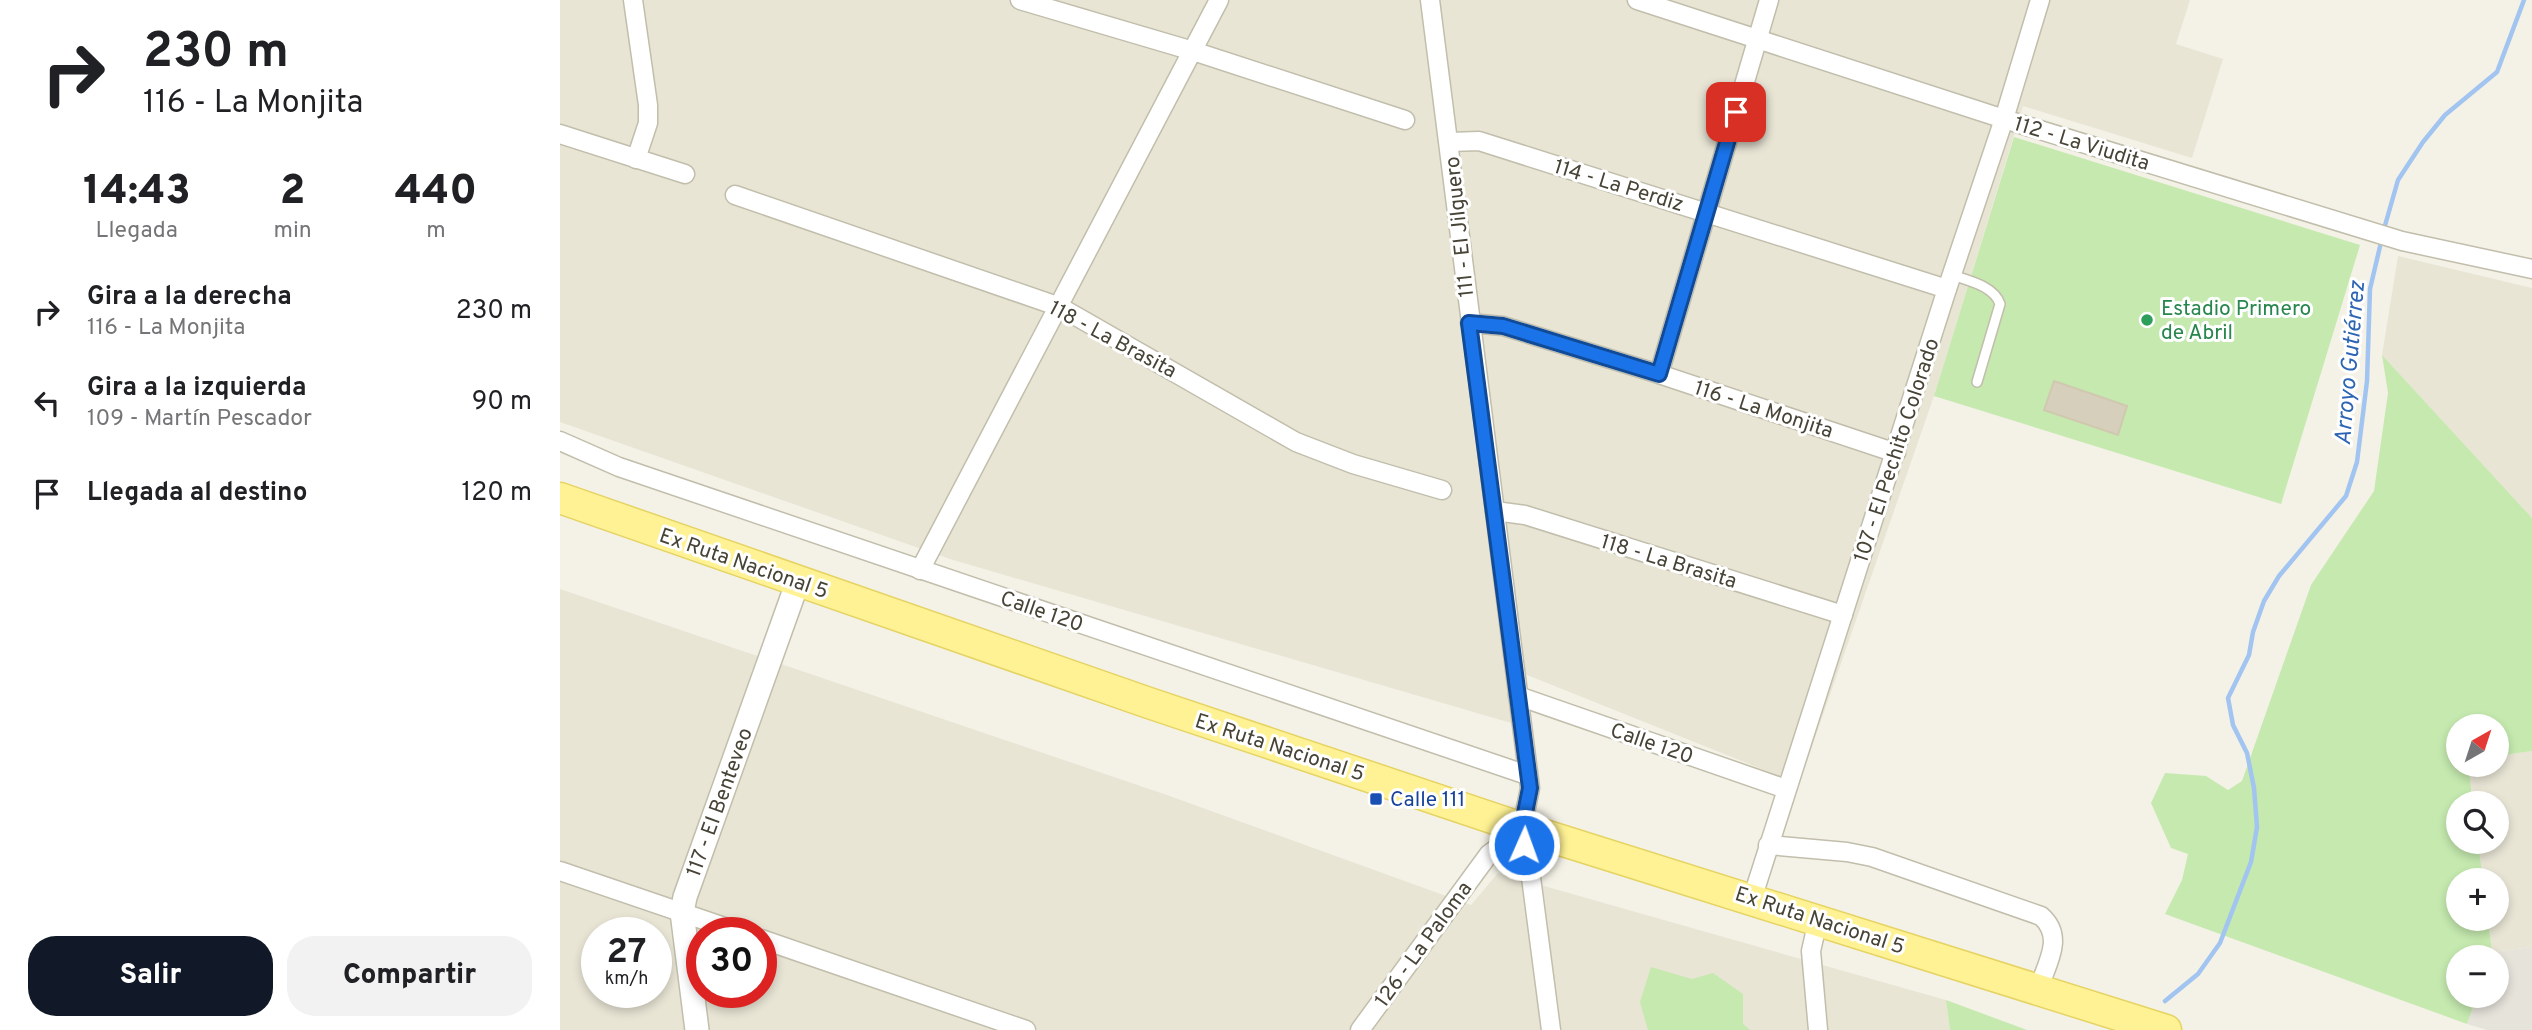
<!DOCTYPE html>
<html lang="es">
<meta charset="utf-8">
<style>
body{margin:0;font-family:Overpass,sans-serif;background:#f2f2f2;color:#202124;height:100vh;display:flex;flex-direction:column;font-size:26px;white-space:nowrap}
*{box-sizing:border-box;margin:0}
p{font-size:23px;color:#757577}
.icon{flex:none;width:38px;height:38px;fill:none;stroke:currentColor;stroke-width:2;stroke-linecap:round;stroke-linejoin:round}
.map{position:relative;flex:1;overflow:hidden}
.panel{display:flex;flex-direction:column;background:#fff;width:560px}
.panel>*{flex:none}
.guide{background:#fff;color:#202124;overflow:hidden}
.needle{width:46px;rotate:39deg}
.tools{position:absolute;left:1886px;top:714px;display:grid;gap:14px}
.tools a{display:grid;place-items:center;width:63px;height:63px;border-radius:50%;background:#fff;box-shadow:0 4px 10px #0003;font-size:35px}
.speed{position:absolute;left:21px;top:917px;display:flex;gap:14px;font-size:35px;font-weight:700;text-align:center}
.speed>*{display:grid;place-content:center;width:91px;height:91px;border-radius:50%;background:#fff;box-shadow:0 4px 10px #0003;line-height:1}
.speed small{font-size:18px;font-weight:400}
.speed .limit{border:10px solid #d22;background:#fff;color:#111}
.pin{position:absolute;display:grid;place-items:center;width:60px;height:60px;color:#fff;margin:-30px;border-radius:14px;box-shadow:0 4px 10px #0006}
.me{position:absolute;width:77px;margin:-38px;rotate:2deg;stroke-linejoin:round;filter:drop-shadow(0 0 5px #0008)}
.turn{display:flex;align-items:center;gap:24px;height:147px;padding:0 28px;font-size:32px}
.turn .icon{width:91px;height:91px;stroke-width:2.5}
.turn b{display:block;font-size:49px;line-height:60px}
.eta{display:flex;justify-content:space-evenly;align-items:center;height:119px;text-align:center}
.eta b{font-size:42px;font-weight:800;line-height:49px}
.button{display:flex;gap:14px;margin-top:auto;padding:14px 28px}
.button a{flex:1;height:80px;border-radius:28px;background:#111827;color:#fff;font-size:28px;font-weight:800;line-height:80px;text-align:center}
.button a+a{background:#f2f2f2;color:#202124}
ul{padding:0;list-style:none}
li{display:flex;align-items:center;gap:21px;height:91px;padding:0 28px}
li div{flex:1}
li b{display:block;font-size:26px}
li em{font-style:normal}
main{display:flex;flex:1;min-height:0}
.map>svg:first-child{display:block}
.residential{fill:#e8e5d5;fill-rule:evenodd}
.industrial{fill:#e6e3db}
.green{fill:#c5e9af}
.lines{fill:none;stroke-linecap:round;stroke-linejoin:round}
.stream{stroke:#a2c4f1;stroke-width:4.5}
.building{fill:#d5cfbc;stroke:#d0c9af;stroke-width:2}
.service-casing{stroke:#c2beac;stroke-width:12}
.minor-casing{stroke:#c2beac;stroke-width:21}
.tertiary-casing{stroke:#c2beac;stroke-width:26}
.primary-casing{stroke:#e5d363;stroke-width:33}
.service{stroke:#fff;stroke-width:9}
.minor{stroke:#fff;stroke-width:18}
.tertiary{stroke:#fff;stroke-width:23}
.primary{stroke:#fff294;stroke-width:30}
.route-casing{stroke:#114b97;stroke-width:18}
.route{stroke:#1a73e8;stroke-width:12}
.leisure-dot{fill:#2e9e5b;stroke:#fff;stroke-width:2.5}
.transit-dot{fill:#1a4fb4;stroke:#fff;stroke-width:2.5}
.labels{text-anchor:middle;stroke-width:6;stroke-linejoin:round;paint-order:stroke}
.street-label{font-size:21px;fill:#474336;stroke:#fff}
.leisure-label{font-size:21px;fill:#27864d;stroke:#fff;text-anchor:start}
.transit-label{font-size:21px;fill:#164399;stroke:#fff;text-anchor:start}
.water-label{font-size:23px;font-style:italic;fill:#2d65b4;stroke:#fff}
</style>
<main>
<section class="panel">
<div class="guide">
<div class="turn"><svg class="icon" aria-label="right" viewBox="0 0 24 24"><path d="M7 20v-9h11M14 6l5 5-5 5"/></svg><div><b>230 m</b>116 - La Monjita</div></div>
</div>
<div class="eta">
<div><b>14:43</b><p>Llegada</p></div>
<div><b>2</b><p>min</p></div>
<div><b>440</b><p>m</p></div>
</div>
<ul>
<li><svg class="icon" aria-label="right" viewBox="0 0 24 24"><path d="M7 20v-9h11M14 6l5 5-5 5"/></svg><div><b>Gira a la derecha</b><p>116 - La Monjita</p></div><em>230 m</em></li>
<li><svg class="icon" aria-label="left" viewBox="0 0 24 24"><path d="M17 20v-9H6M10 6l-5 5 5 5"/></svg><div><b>Gira a la izquierda</b><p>109 - Martín Pescador</p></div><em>90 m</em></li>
<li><svg class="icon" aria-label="arrive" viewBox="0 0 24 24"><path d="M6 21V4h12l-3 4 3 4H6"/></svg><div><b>Llegada al destino</b></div><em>120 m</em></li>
</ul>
<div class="button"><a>Salir</a><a>Compartir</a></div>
</section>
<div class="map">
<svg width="1972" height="1030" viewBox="0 0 1972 1030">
<rect width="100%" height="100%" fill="#f4f2e7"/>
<g class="residential">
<polygon points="0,0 1630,0 1616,44 1663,59 1632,158 1463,106 1374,396 1239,784 947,667 951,723 390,559 0,422"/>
<polygon points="1838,256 1972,288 1972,518 1822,355"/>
<path d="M0,589L607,795L911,905L938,873L1386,1000L1390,1030H0ZM37,933H96V992H37ZM142,933H201V992H142Z"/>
<polygon points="1972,751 1972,947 1932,952 1928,919 1937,919 1937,880 1923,880 1918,842 1937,842 1937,803 1913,803 1908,765 1937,765 1937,756"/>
</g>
<polygon class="industrial" points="1972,947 1972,1030 1927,1030 1907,1024 1917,996 1937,996 1937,957 1931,957 1932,952"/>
<g class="green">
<polygon points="1454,137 1800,245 1721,504 1374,396"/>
<polygon points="1822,355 1972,518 1972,751 1937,756 1937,726 1899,726 1899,765 1908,765 1913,803 1899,803 1899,842 1918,842 1923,880 1899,880 1899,919 1928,919 1932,952 1931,957 1899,957 1899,996 1917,996 1907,1024 1605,914 1622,880 1628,854 1611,848 1591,803 1605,773 1646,776 1668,790 1682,781 1751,585 1814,491 1828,393"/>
<polygon points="1091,967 1132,979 1153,973 1183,994 1183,1024 1190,1030 1088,1030 1080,1002"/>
<polygon points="1386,1000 1467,1030 1390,1030"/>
</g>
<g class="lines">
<g class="stream">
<polyline points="1824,229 1838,180 1863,142 1885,115 1937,72 1964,0"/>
<polyline points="1605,1001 1638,974 1660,943 1691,862 1697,827 1694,788 1687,753 1673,725 1668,698 1689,655 1693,632 1704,601 1719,576 1786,496 1797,462 1807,381 1810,289 1822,238"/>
</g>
</g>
<polygon class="building" points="1494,381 1567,406 1558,435 1484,410"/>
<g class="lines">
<g class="service-casing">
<path id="service" d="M1392,275C1409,281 1434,286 1440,304L1417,382"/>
</g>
<g class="minor-casing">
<g id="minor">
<polyline points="73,0 88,105 88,123 76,159"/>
<polyline points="460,0 633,51 845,120"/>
<polyline points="870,0 970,788 962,828 969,862 991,1030"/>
<polyline points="1077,0 1444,119 1842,241 1972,269"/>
<polyline points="0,134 125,174"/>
<polyline points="890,142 919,141 1387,289"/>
<polyline points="175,195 500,307 736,442 793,464 882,490"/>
<polyline points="910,323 943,326 1099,374 1336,453"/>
<polyline points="1099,374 1209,0"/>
<polyline points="0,441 59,467 967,775"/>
<polyline points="935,511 965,515 1283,615"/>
<polyline points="360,570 659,0"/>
<polyline points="958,696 1226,789"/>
<path d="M1208,845L1287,852L1312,857L1481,916C1505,937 1487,963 1478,990"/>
<polyline points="0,871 182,933"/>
<polyline points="1192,899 1387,289 1444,119 1480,0"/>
<polyline points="201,939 466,1030"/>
<polyline points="800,1030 929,854 936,849 964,845"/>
<polyline points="1258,1030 1251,951 1258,920"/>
</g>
</g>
<g class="tertiary-casing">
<polyline id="tertiary" points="137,1030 122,912 125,897 238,581"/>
</g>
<g class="primary-casing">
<polyline id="primary" points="0,498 589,703 962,828 1606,1030"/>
</g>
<use href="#service" class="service"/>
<use href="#minor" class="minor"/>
<use href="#tertiary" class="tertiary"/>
<use href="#primary" class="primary"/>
</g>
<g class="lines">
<g class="route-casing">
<polyline id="route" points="964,845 962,828 970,788 909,323 943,326 1099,374 1176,112"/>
</g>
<use href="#route" class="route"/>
</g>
<circle class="leisure-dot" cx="1587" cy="320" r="7"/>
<rect class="transit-dot" x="809" y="792" width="14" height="14" rx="3.5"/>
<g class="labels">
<g class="street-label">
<text transform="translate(1522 143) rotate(17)" y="7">112 - La Viudita</text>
<text transform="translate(1059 185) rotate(17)" y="7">114 - La Perdiz</text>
<text transform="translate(899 227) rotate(-96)" y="7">111 - El Jilguero</text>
<text transform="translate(553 339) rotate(28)" y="7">118 - La Brasita</text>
<text transform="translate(1204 409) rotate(18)" y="7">116 - La Monjita</text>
<text transform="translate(1336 450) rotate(-72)" y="7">107 - El Pechito Colorado</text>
<text transform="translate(1109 561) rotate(17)" y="7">118 - La Brasita</text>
<text transform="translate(184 563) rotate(19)" y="7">Ex Ruta Nacional 5</text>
<text transform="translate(482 611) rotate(19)" y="7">Calle 120</text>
<text transform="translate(1092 743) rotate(19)" y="7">Calle 120</text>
<text transform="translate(720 747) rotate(18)" y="7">Ex Ruta Nacional 5</text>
<text transform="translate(159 802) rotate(-70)" y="7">117 - El Benteveo</text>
<text transform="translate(1260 920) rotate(18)" y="7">Ex Ruta Nacional 5</text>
<text transform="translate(863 944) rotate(-54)" y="7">126 - La Paloma</text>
</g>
<g class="leisure-label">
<text x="1601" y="315">Estadio Primero<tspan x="1601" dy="24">de Abril</tspan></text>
</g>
<g class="transit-label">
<text x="830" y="806">Calle 111</text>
</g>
<g class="water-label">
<text transform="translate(1789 363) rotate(-85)" y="8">Arroyo Gutiérrez</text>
</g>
</g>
</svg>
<div class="tools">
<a><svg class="needle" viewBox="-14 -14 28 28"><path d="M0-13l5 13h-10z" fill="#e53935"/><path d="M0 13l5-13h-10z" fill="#757577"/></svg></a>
<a><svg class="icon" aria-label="search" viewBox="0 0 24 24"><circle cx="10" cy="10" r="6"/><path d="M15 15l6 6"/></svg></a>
<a>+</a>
<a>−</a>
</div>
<div class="speed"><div>27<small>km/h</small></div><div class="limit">30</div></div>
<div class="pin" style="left:1176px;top:112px;background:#d93025"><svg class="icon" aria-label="arrive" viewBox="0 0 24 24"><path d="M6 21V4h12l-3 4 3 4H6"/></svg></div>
<svg class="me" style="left:964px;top:845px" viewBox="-20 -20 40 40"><circle r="17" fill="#1a73e8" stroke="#fff" stroke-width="3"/><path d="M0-11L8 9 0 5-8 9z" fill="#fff"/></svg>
</div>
</main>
